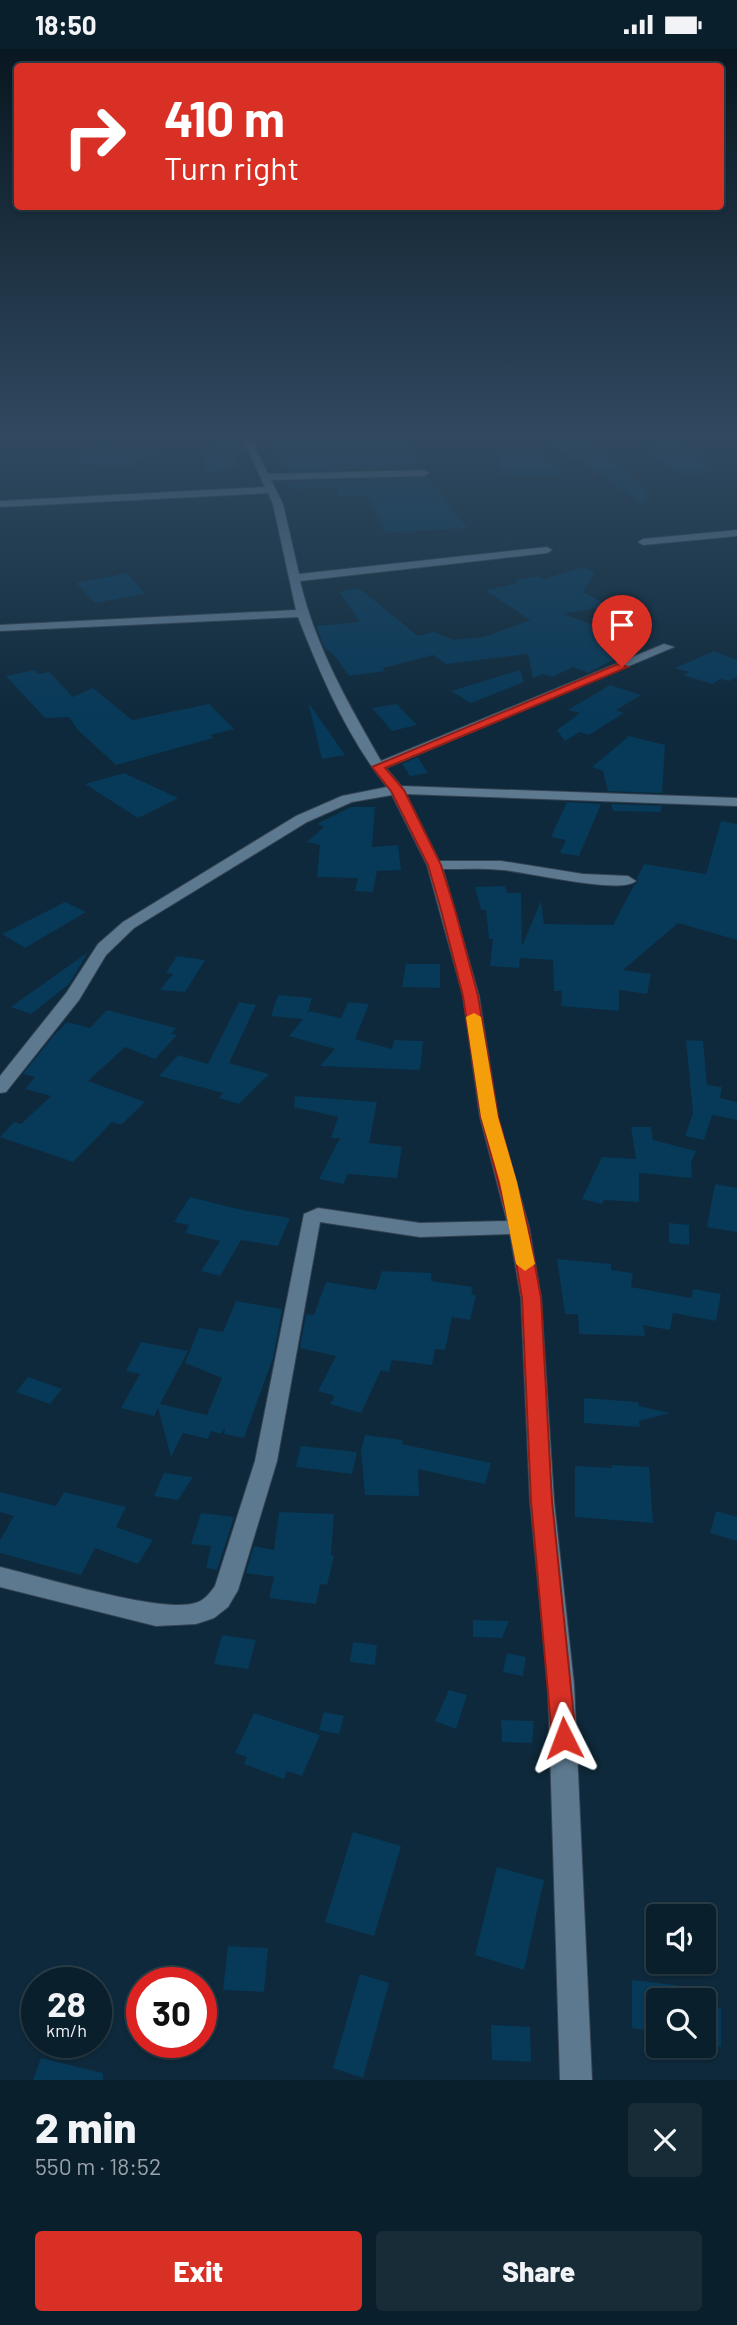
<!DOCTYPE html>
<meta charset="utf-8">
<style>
body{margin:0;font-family:Barlow,sans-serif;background:#182c38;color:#f1f3f6;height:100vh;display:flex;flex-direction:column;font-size:26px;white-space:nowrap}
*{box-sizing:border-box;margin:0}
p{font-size:23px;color:#99a2a9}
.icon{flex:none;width:38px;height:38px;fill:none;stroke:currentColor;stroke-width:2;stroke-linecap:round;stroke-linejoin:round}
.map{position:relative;height:2031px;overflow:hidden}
.panel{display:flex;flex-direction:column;background:#0a1f2c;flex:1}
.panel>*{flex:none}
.banner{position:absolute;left:14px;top:14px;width:710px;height:147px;border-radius:7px;box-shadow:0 2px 5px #0004,0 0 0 2px #2a3d48;background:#d93025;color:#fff;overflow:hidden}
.controls{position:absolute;left:646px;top:1855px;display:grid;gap:14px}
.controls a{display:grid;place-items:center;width:70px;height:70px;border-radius:7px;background:#0a1f2c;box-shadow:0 2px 5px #0004,0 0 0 2px #2a3d48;font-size:35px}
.speed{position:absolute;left:21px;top:1918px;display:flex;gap:14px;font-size:35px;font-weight:700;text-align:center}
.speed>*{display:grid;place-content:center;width:91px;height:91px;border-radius:50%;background:#0a1f2c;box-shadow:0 2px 5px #0004,0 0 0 2px #2a3d48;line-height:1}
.speed small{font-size:18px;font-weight:400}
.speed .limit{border:10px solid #d22;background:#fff;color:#111}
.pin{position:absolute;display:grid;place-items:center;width:60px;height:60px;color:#fff;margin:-72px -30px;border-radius:50% 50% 50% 0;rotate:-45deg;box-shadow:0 0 7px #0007}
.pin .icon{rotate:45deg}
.me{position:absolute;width:77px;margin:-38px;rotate:357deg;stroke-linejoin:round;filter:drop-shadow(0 0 5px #0008)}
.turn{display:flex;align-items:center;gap:24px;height:147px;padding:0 35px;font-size:32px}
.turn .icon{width:91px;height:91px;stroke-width:2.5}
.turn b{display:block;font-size:49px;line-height:60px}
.round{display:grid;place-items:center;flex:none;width:74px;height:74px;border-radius:7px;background:#182c38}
.overview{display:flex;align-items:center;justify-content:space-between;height:119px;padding:0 35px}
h1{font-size:42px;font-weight:800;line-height:52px}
.button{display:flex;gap:14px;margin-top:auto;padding:14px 35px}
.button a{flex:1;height:80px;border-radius:7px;background:#d93025;color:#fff;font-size:28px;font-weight:800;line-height:80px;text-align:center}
.button a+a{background:#182c38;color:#f1f3f6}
.status{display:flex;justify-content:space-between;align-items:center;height:49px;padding:0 35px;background:#0a1f2c;direction:ltr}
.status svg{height:19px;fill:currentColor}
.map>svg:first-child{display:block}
.building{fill:#073958}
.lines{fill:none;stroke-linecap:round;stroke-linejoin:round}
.minor-casing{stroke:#344352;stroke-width:2}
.minor{fill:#5d798f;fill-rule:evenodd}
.route{fill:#d93025;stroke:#8d1f18;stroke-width:2}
.slow{fill:#f59e0b}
</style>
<div class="status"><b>18:50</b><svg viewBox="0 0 49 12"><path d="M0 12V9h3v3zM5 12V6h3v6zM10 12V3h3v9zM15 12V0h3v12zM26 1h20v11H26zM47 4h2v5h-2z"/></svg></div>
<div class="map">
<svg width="737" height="2031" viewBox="0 0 737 2031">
<rect width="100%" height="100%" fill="#0e293b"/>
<g class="building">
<polygon points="314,388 398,388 421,418 284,422 274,393"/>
<polygon points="544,388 585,388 595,402 601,401 650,446 643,455"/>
<polygon points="237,390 234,422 202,423 205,402 210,402 223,391"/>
<polygon points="678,394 696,405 716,422 685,427 659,413 647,397"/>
<polygon points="98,397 122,400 155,402 125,420 76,413"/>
<polygon points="541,403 563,427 502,427 498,406"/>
<polygon points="428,428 467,479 385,484 367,447 338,447 336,438 293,440 288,433"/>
<polygon points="583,518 595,524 583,543 610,557 563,565 644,594 588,624 573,618 552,628 543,625 533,629 528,605 446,615 433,606 383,619 385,622 349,627 336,608 325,599 316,577 360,573 339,543 359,539 418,587 434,583 453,591 484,588 530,571 485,541 518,534 514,531 540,527 543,530"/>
<polygon points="127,524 145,545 95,554 76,534"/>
<polygon points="714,602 737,611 737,628 729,632 721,630 712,635 683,626 689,623 675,619"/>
<polygon points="34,621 38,625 49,623 73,648 93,639 132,671 209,655 234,680 210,686 213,689 116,716 77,680 69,668 45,669 6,627"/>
<polygon points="520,621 524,633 471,654 451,642"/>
<polygon points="610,636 641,646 616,661 624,664 589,686 580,683 565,692 557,681 580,664 568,661"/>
<polygon points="308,653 345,706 322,710"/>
<polygon points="397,655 417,676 392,682 372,659"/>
<polygon points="629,687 665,696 662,744 608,742 603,722 592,718"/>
<polygon points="418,708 428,724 410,727 402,715"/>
<polygon points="124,724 178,749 138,769 85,735"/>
<polygon points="567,753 601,755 579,807 560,804 566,791 551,788"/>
<polygon points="611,755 661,757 661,763 613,762"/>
<polygon points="351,758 375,758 372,798 398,796 401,821 377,822 373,843 355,842 358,829 317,828 320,796 307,793 324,778 317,775"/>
<polygon points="721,772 737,775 737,891 678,874 623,921 651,925 647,945 619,941 619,962 561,957 562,942 554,942 553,911 520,909 519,919 490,917 493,890 489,890 486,861 481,861 475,838 505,837 507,844 521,844 522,897 541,852 544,875 613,876 634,836 638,833 637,829 644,815 706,825"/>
<polygon points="65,853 86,863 25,899 2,885"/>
<polygon points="88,903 69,935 31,965 11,958"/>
<polygon points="177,907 205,911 185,943 160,941 173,925 166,924"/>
<polygon points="406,915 440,915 440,939 402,938"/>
<polygon points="278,946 312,949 307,966 309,962 341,969 348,953 369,955 355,990 392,1000 394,991 423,992 420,1021 320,1017 335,1000 289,987 303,970 271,967"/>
<polygon points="239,953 256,956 229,1014 269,1025 239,1055 219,1049 223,1044 159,1027 178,1006 208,1015"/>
<polygon points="107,961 176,979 171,985 177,986 155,1010 125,998 88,1032 145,1053 121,1076 112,1073 73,1113 0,1088 14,1073 21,1075 51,1047 25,1040 35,1028 23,1025 54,986 67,973 90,979"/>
<polygon points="686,991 703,992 707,1036 722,1038 720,1049 737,1053 737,1071 712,1066 704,1091 685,1087 693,1064"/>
<polygon points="295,1047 377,1053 369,1094 402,1098 397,1129 348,1125 343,1135 319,1130 340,1089 331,1089 338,1068 294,1058"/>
<polygon points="631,1078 651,1078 653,1091 696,1102 691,1114 692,1129 639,1124 639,1153 604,1151 602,1155 582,1150 602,1108 636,1110"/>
<polygon points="715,1135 737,1139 737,1183 707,1178"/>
<polygon points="190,1148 242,1161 290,1169 278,1197 241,1191 220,1227 201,1222 220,1192 185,1184 189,1176 174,1173"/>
<polygon points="669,1174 689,1176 689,1196 669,1194"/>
<polygon points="557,1210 611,1215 611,1221 633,1224 631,1238 691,1249 693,1240 721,1245 716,1272 673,1264 670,1281 643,1276 645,1287 579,1285 578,1265 565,1265"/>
<polygon points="382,1222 431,1224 431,1232 473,1238 471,1245 476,1246 470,1271 452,1268 445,1301 435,1300 432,1316 392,1311 389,1323 381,1321 361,1364 330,1355 335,1347 318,1342 336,1307 300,1299 306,1265 314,1266 326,1233 376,1241"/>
<polygon points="236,1252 282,1260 273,1309 244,1389 224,1385 225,1378 221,1385 211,1382 208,1390 183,1384 171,1408 158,1359 154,1367 121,1359 140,1325 126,1322 141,1293 188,1302 160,1355 207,1366 222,1329 185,1314 199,1279 223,1283"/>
<polygon points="28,1328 62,1340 50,1355 16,1343"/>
<polygon points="584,1349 638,1353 639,1357 670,1364 639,1372 640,1378 584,1374"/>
<polygon points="365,1386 403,1391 402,1395 491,1414 485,1435 418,1420 419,1447 365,1446 361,1402"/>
<polygon points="301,1397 357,1403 352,1425 296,1418"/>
<polygon points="611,1416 649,1418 653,1474 575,1468 575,1417 612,1419"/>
<polygon points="164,1424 193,1428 178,1451 154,1447"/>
<polygon points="0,1443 56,1457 64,1443 126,1458 116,1478 153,1491 138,1515 95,1499 81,1526 0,1504 0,1491 14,1467 0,1463"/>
<polygon points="716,1462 737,1468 737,1492 710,1484"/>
<polygon points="279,1463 334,1465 331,1506 334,1507 327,1536 320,1535 316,1555 269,1549 274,1528 246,1524 254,1497 274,1501"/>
<polygon points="201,1464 234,1468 217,1521 206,1519 211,1497 191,1495"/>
<polygon points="473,1571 509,1572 502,1589 473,1588"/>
<polygon points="222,1586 256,1591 248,1620 214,1615"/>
<polygon points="353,1593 377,1596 375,1616 350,1613"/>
<polygon points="507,1604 526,1608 523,1627 503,1623"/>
<polygon points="449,1641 467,1646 456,1680 435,1672"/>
<polygon points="324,1663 344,1667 339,1685 319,1681"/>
<polygon points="254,1664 320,1686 302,1727 287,1722 284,1730 244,1715 247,1708 235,1704"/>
<polygon points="501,1671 534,1672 532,1694 502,1693"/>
<polygon points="353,1783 401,1797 374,1887 325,1873"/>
<polygon points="497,1818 544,1831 524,1921 475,1906"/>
<polygon points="228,1897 268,1899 264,1943 223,1941"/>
<polygon points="360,1925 389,1934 363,2029 333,2019"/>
<polygon points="632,1931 698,1939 698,1951 658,1951 658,1983 632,1979"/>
<polygon points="704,1956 721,1959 721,1998 704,1995"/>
<polygon points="491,1976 530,1978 531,2013 492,2011"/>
<polygon points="41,2009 103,2024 103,2031 33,2031"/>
</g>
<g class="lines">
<g class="minor-casing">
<g id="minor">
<path d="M242,388H250L268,425L424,421L429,424L424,427L271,431L283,455L299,525L547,498L552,501L547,504L300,532C315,597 348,654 381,712L664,595L674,598L386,719L401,737L737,749V757L406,745L439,812H501L583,825L628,827L636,832C621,846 526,823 503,821C483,819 462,820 443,820L479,947L498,1068L529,1178L541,1249L554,1452L574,1635L592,2031H560L548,1635L530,1452L521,1249L510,1185L420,1188L320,1173L277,1412L238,1541L228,1558L214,1569L196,1575L156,1577L0,1538V1518C39,1527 162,1565 195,1554C204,1552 210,1544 215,1537L255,1412L304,1165L318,1159L420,1174L507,1172L480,1068L463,947L427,816L392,746L352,753L307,773L134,879L106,906L79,951L6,1043L0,1044V1027L67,943L98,895L123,873L296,767L342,747L387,738C347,688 321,627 298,568L0,582V576L296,561L273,455L268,444L0,458V452L265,438Z"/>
<polygon points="737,481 737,487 643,496 638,493 643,490"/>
</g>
</g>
<use href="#minor" class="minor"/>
</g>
<linearGradient id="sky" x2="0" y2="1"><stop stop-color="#081720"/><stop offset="0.58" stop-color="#304960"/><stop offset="1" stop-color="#304960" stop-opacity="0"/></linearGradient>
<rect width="737" height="672" fill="url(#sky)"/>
<polygon class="route" points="618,615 628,618 385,719 404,741 441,816 455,861 478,947 498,1068 528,1178 541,1249 552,1452 576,1689 573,1697 564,1700 556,1697 552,1689 531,1452 522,1249 510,1178 481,1068 463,947 441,861 428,816 391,742 372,718"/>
<polygon class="slow" points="474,964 481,968 498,1068 517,1133 535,1215 525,1222 516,1215 500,1133 481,1068 466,968"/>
</svg>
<div class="controls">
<a><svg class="icon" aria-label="sound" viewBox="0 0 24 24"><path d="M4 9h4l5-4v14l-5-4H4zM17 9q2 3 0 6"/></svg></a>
<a><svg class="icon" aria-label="search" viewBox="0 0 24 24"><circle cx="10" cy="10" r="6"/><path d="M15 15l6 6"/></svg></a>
</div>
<div class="speed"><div>28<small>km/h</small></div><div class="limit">30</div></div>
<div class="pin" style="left:622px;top:618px;background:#d93025"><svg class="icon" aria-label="arrive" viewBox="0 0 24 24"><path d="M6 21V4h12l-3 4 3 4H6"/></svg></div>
<svg class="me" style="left:564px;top:1689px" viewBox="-20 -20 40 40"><path d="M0-17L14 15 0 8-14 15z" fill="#d93025" stroke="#fff" stroke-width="4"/></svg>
<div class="banner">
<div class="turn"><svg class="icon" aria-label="right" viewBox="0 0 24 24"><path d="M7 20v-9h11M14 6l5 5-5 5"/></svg><div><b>410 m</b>Turn right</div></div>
</div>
</div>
<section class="panel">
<div class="overview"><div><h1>2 min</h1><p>550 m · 18:52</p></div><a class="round"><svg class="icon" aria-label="close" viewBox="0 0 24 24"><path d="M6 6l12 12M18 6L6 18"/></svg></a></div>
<div class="button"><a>Exit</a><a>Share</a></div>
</section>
